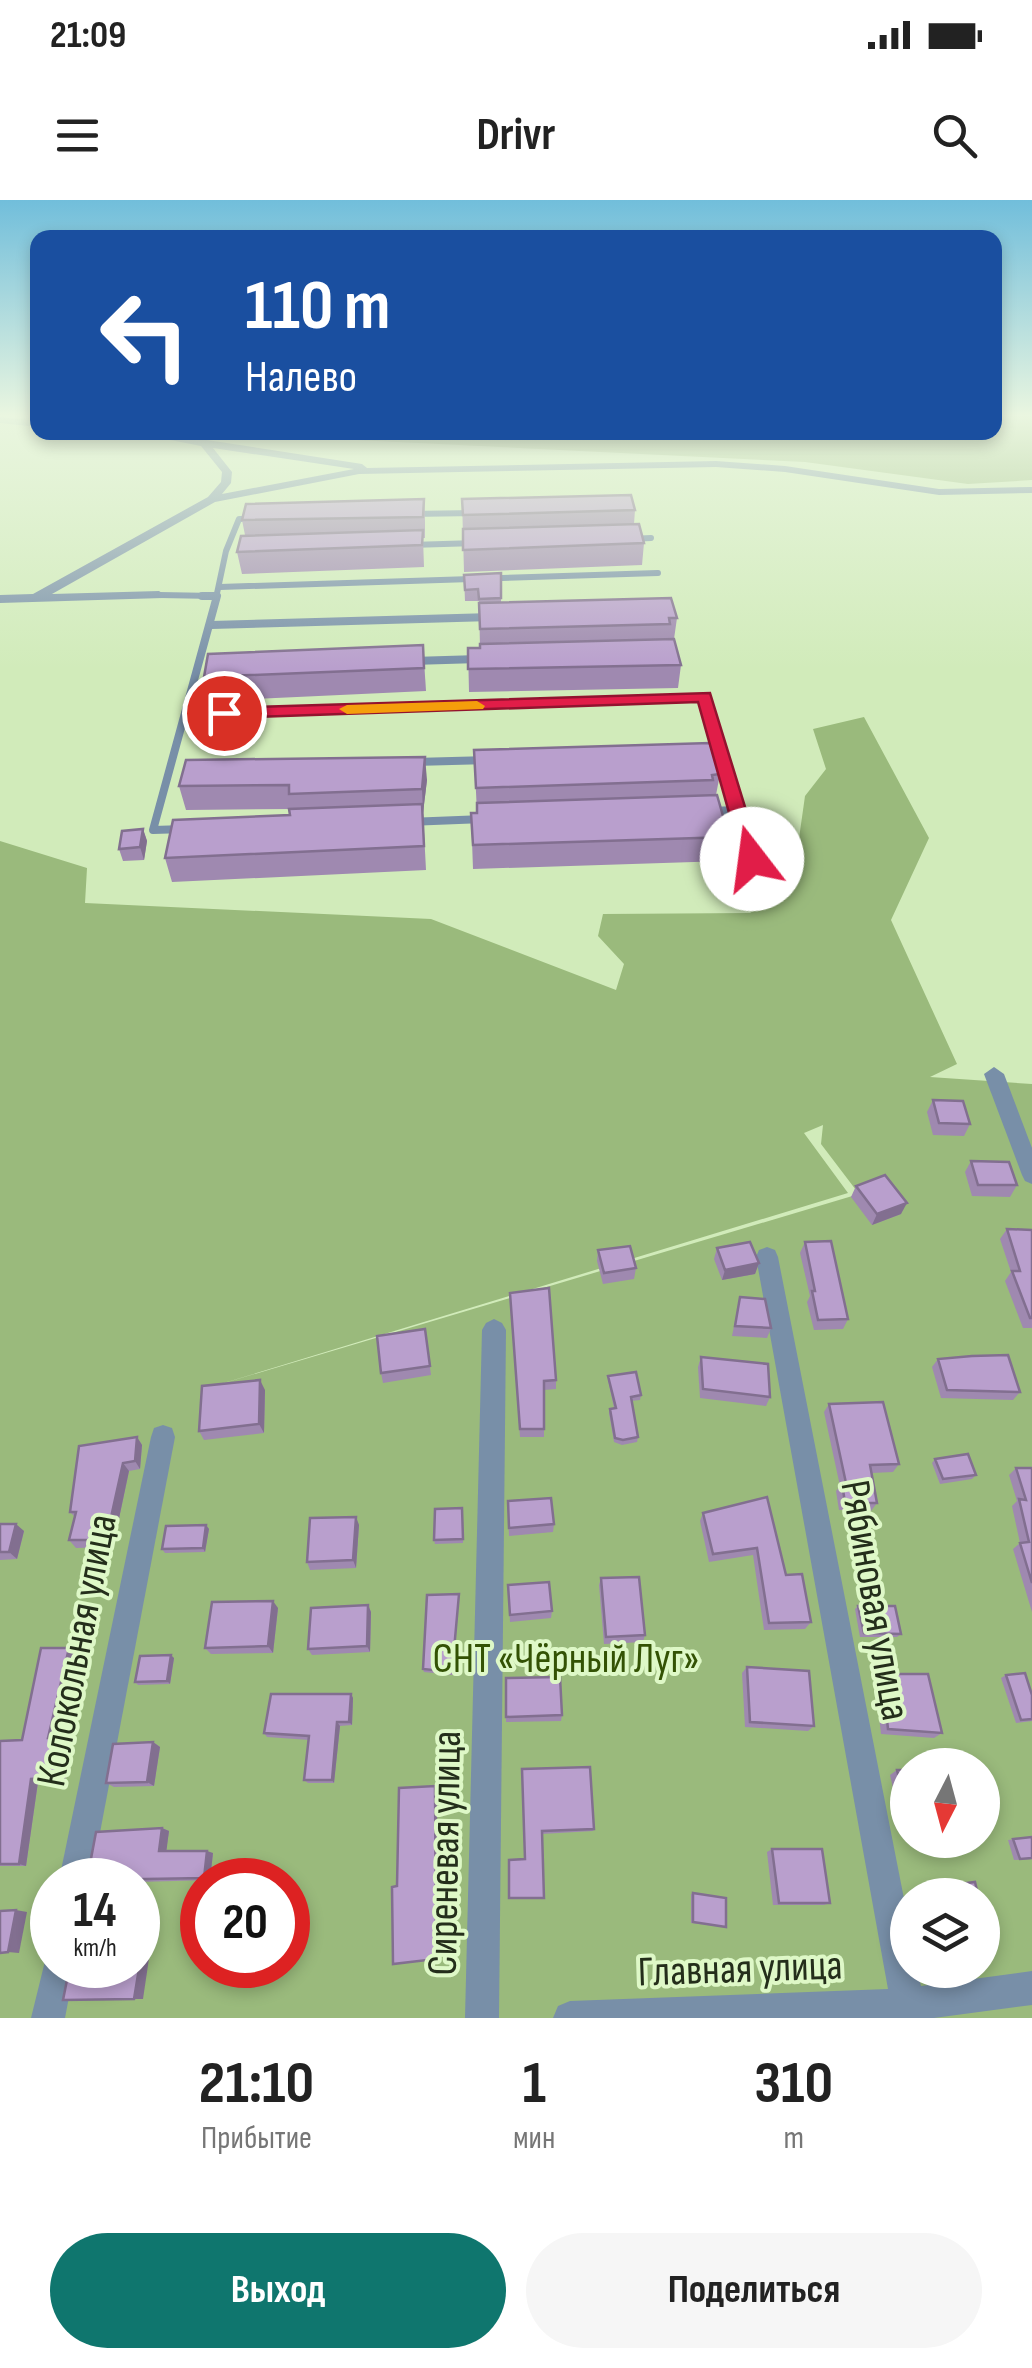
<!DOCTYPE html>
<html lang="ru">
<meta charset="utf-8">
<style>
body{margin:0;font-family:"Sofia Sans Condensed",sans-serif;background:#f6f6f6;color:#222;height:100vh;display:flex;flex-direction:column;font-size:38px;white-space:nowrap}
*{box-sizing:border-box;margin:0}
p{font-size:32px;color:#767676}
.icon{flex:none;width:55px;height:55px;fill:none;stroke:currentColor;stroke-width:2;stroke-linecap:round;stroke-linejoin:round}
.map{position:relative;height:1818px;overflow:hidden}
.details{display:flex;flex-direction:column;background:#fff;flex:1}
.details>*{flex:none}
.hud{position:absolute;left:30px;top:30px;width:972px;height:210px;border-radius:20px;box-shadow:0 5px 15px #0003;background:#1a4fa0;color:#fff;overflow:hidden}
.needle{width:65px;rotate:186deg}
.controls{position:absolute;left:890px;top:1548px;display:grid;gap:20px}
.controls a{display:grid;place-items:center;width:110px;height:110px;border-radius:50%;background:#fff;box-shadow:0 5px 15px #0003;font-size:50px}
.speed{position:absolute;left:30px;top:1658px;display:flex;gap:20px;font-size:50px;font-weight:700;text-align:center}
.speed>*{display:grid;place-content:center;width:130px;height:130px;border-radius:50%;background:#fff;box-shadow:0 5px 15px #0003;line-height:1}
.speed small{font-size:25px;font-weight:400}
.speed .limit{border:15px solid #d22;background:#fff;color:#111}
.pin{position:absolute;display:grid;place-items:center;width:85px;height:85px;color:#fff;margin:-42px;border:5px solid #fff;border-radius:50%;box-shadow:0 2px 10px #0007}
.me{position:absolute;width:110px;margin:-55px;rotate:345deg;stroke-linejoin:round;filter:drop-shadow(0 0 8px #0008)}
.turn{display:flex;align-items:center;gap:35px;height:210px;padding:0 50px;font-size:45px}
.turn .icon{width:130px;height:130px;stroke-width:2.5}
.turn b{display:block;font-size:70px;line-height:85px}
.eta{display:flex;justify-content:space-evenly;align-items:center;height:170px;text-align:center}
.eta b{font-size:60px;font-weight:700;line-height:70px}
.button{display:flex;gap:20px;margin-top:auto;padding:20px 50px}
.button a{flex:1;height:115px;border-radius:60px;background:#0f766e;color:#fff;font-size:40px;font-weight:700;line-height:115px;text-align:center}
.button a+a{background:#f6f6f6;color:#222}
.status{display:flex;justify-content:space-between;align-items:center;height:70px;padding:0 50px;background:#fff;direction:ltr}
.status svg{height:28px;fill:currentColor}
header{display:flex;justify-content:space-between;align-items:center;height:130px;padding:0 50px;background:#fff;font-size:45px;font-weight:700}
.map>svg:first-child{display:block}
.green{fill:#9aba7c;fill-rule:evenodd}
.lines{fill:none;stroke-linecap:round;stroke-linejoin:round}
.service-far2{stroke:#788fa8;stroke-width:6}
.service-far1{stroke:#788fa8;stroke-width:8}
.service{stroke:#788fa8;stroke-width:10}
.minor{fill:#788fa8;fill-rule:evenodd}
.wall{fill:#9f89b0}
.shaded-wall{fill:#826f90}
.building{fill:#b99fcd;stroke:#826f90;stroke-width:2.5}
.route{fill:#e11d48;stroke:#92132f;stroke-width:2.5}
.slow{fill:#f59e0b}
.labels{text-anchor:middle;stroke-width:8;stroke-linejoin:round;paint-order:stroke}
.near-street-label{font-size:42px;fill:#242e1b;stroke:#def8c7}
.near-park-label{font-size:42px;fill:#335204;stroke:#def8c7}
</style>
<div class="status"><b>21:09</b><svg viewBox="0 0 49 12"><path d="M0 12V9h3v3zM5 12V6h3v6zM10 12V3h3v9zM15 12V0h3v12zM26 1h20v11H26zM47 4h2v5h-2z"/></svg></div>
<header><svg class="icon" aria-label="menu" viewBox="0 0 24 24"><path d="M4 6h16M4 12h16M4 18h16"/></svg>Drivr<svg class="icon" aria-label="search" viewBox="0 0 24 24"><circle cx="10" cy="10" r="6"/><path d="M15 15l6 6"/></svg></header>
<div class="map">
<svg width="1032" height="1818" viewBox="0 0 1032 1818">
<rect width="100%" height="100%" fill="#d1ebba"/>
<g class="green">
<polygon points="995,215 1032,215 1032,280 968,284 805,262 211,233 995,232"/>
<path d="M864,517L929,638L891,720L957,864L930,877L1032,884V1818H0V641L87,668L85,703L431,719L616,790L624,764L598,736L603,714L750,713L792,688L805,596L826,569L813,529ZM823,925L821,944L859,994L194,1192L848,993L804,933ZM908,1565H982V1640H908ZM52,1680H138V1765H52ZM202,1680H288V1765H202ZM908,1695H982V1770H908Z"/>
</g>
<g class="lines">
<g class="service-far2">
<polyline points="409,314 476,313"/>
<polyline points="630,339 651,338"/>
<polyline points="410,345 477,343"/>
<polyline points="220,387 658,373"/>
<polyline points="159,395 216,396"/>
<polyline points="216,398 226,351 239,319 256,319"/>
</g>
<g class="service-far1">
<polyline points="202,396 216,396"/>
<polyline points="211,425 492,417"/>
<polyline points="412,461 479,459"/>
<polyline points="185,514 704,497 743,633"/>
<polyline points="414,562 490,560"/>
<polyline points="708,611 739,610"/>
<polyline points="408,622 484,619"/>
<polyline points="185,629 153,630 217,396"/>
</g>
<polyline class="service" points="743,630 751,659"/>
<g class="minor">
<polygon points="0,217 38,221 38,227 0,223"/>
<path d="M130,232H155L362,264L367,268L716,261L785,266L939,289L1032,287V293L939,295L785,272L716,267L359,274L215,302L52,394L159,391L165,395L163,398L0,403V395L33,394L208,297L221,282L222,272L201,246ZM213,248L354,269L222,294L231,283L232,272Z"/>
<polygon points="994,867 1004,874 1032,948 1032,984 1025,981 1022,975 984,874"/>
<polygon points="767,1047 775,1050 778,1057 908,1719 908,1770 917,1770 921,1786 1032,1771 1032,1805 934,1818 553,1818 558,1806 570,1801 888,1789 756,1057 759,1050"/>
<polygon points="494,1119 502,1123 506,1130 499,1818 465,1818 482,1130 486,1123"/>
<polygon points="163,1225 172,1228 175,1237 91,1680 59,1680 151,1237 154,1228"/>
<polygon points="52,1751 52,1765 75,1765 65,1818 31,1818 47,1753"/>
</g>
</g>
<g class="wall">
<polygon points="424,299 425,321 425,338 423,338 424,367 242,374 237,352 245,335 242,320"/>
<polygon points="462,299 635,310 634,324 644,343 642,365 464,372"/>
<polygon points="501,373 501,402 677,418 674,439 681,465 678,488 469,492 468,448 480,448 479,401 465,401 464,375"/>
<polygon points="423,445 426,491 209,501 204,477"/>
<polygon points="474,550 720,574 716,595 729,637 725,661 473,669 471,613 477,613"/>
<polygon points="427,580 423,613 426,670 172,682 165,658 290,615 292,609 186,610 179,586"/>
<polygon points="143,629 147,641 144,660 123,661 119,649"/>
<polygon points="933,900 970,924 964,936 933,935 927,912"/>
<polygon points="971,961 1017,985 1010,997 972,996 965,972"/>
<polygon points="856,986 901,1014 872,1025 851,997"/>
<polygon points="1007,1029 1032,1030 1032,1128 1023,1128 1005,1081 1011,1072 1000,1039"/>
<polygon points="805,1042 848,1119 843,1129 814,1130 807,1102 810,1096 800,1053"/>
<polygon points="717,1048 759,1063 755,1074 722,1080 714,1059"/>
<polygon points="598,1050 636,1068 634,1079 603,1084 597,1061"/>
<polygon points="740,1097 771,1128 767,1138 732,1136"/>
<polygon points="510,1102 556,1180 556,1189 544,1190 544,1237 520,1237"/>
<polygon points="425,1129 431,1175 383,1183 381,1173"/>
<polygon points="701,1157 770,1197 766,1206 700,1198 698,1167"/>
<polygon points="938,1159 1020,1192 1013,1200 941,1198 932,1167"/>
<polygon points="608,1176 641,1195 640,1200 631,1201 638,1237 637,1242 622,1245 614,1242 609,1213 610,1209 614,1208 608,1180"/>
<polygon points="265,1190 264,1233 204,1240 199,1231"/>
<polygon points="829,1204 899,1264 893,1272 872,1273 877,1303 871,1311 839,1310 836,1291 840,1286 824,1212"/>
<polygon points="137,1237 142,1245 140,1269 129,1271 113,1347 76,1348 69,1340 75,1317 70,1312"/>
<polygon points="935,1259 976,1275 972,1279 940,1284 932,1263"/>
<polygon points="1016,1268 1032,1268 1032,1412 1013,1349 1020,1343 1012,1306 1017,1301 1009,1275"/>
<polygon points="767,1297 786,1375 811,1422 805,1429 764,1430 753,1355 709,1362 700,1321 703,1313"/>
<polygon points="508,1301 554,1324 553,1332 509,1336"/>
<polygon points="462,1308 463,1343 435,1344 434,1340"/>
<polygon points="356,1317 359,1325 356,1368 310,1370 307,1362"/>
<polygon points="0,1324 24,1331 17,1359 0,1360"/>
<polygon points="206,1325 209,1329 205,1352 165,1353 162,1349"/>
<polygon points="601,1378 645,1435 643,1442 604,1444 599,1385"/>
<polygon points="508,1385 552,1411 551,1418 510,1422"/>
<polygon points="459,1394 453,1475 424,1472 423,1469"/>
<polygon points="368,1405 371,1412 370,1452 312,1455 308,1449"/>
<polygon points="858,1406 901,1434 897,1437 860,1437 855,1409"/>
<polygon points="278,1408 273,1453 211,1454 205,1448"/>
<polygon points="76,1453 56,1538 72,1541 65,1580 38,1582 26,1666 0,1666 0,1541 22,1540"/>
<polygon points="174,1458 170,1484 138,1485 135,1482"/>
<polygon points="747,1467 814,1526 808,1531 745,1527 742,1473"/>
<polygon points="882,1474 942,1533 934,1538 881,1534 875,1480"/>
<polygon points="1006,1475 1032,1495 1032,1521 1016,1523 1001,1478"/>
<polygon points="506,1478 562,1515 561,1521 506,1522"/>
<polygon points="351,1494 353,1498 352,1525 340,1526 334,1583 308,1583 304,1580 309,1540 267,1537 264,1533"/>
<polygon points="153,1542 160,1547 154,1586 114,1587 106,1583"/>
<polygon points="522,1569 594,1629 593,1631 542,1634 543,1699 509,1699 509,1660 525,1659"/>
<polygon points="897,1570 908,1570 908,1632 903,1632 890,1575"/>
<polygon points="162,1628 169,1631 166,1651 213,1653 210,1680 138,1682"/>
<polygon points="1032,1637 1032,1659 1014,1660 1008,1640"/>
<polygon points="772,1649 830,1703 824,1705 773,1705 767,1652"/>
<polygon points="921,1689 978,1695 913,1695 912,1691"/>
<polygon points="693,1693 726,1727 691,1723 691,1694"/>
</g>
<g class="shaded-wall">
<polygon points="425,557 427,580 423,613 422,589"/>
<polygon points="143,629 147,641 144,660 140,647"/>
<polygon points="907,1003 901,1014 872,1025 877,1014"/>
<polygon points="759,1063 755,1074 722,1080 725,1070"/>
<polygon points="260,1180 265,1190 264,1233 259,1224"/>
<polygon points="137,1237 142,1245 140,1269 135,1261"/>
<polygon points="123,1263 129,1271 113,1347 106,1340"/>
<polygon points="356,1317 359,1325 356,1368 353,1360"/>
<polygon points="16,1324 24,1331 17,1359 9,1352"/>
<polygon points="206,1325 209,1329 205,1352 203,1348"/>
<polygon points="273,1401 278,1408 273,1453 268,1446"/>
<polygon points="368,1405 371,1412 370,1452 367,1446"/>
<polygon points="69,1448 76,1453 55,1542 48,1538"/>
<polygon points="171,1455 174,1458 170,1484 167,1481"/>
<polygon points="351,1494 353,1498 352,1525 349,1522"/>
<polygon points="337,1522 340,1526 334,1583 332,1580"/>
<polygon points="66,1537 72,1541 65,1580 58,1577"/>
<polygon points="153,1542 160,1547 154,1586 147,1582"/>
<polygon points="31,1579 38,1582 26,1666 19,1664"/>
<polygon points="435,1586 437,1590 438,1760 436,1759"/>
<polygon points="162,1628 169,1631 166,1654 159,1651"/>
<polygon points="207,1651 213,1653 210,1680 204,1678"/>
<polygon points="16,1710 27,1712 19,1753 8,1752"/>
<polygon points="143,1744 151,1745 143,1799 134,1799"/>
</g>
<g class="building">
<polygon points="631,295 635,310 463,315 462,299"/>
<polygon points="424,299 423,317 242,320 246,304"/>
<polygon points="639,324 644,343 463,350 463,329"/>
<polygon points="423,330 422,345 237,352 241,336"/>
<polygon points="501,373 501,398 479,399 478,389 465,390 464,375"/>
<polygon points="671,398 677,418 669,418 670,424 480,429 479,403"/>
<polygon points="674,439 681,465 468,469 468,448 480,448 480,444"/>
<polygon points="423,445 424,468 204,477 208,454"/>
<polygon points="710,543 720,574 712,575 713,580 476,588 474,550"/>
<polygon points="425,557 422,589 289,594 289,585 179,586 186,560"/>
<polygon points="717,595 729,637 473,645 471,613 477,613 477,603"/>
<polygon points="422,604 424,646 165,658 173,620 290,615 289,609"/>
<polygon points="143,629 140,647 119,649 122,631"/>
<polygon points="933,900 963,901 970,924 939,923"/>
<polygon points="971,961 1009,962 1017,985 978,985"/>
<polygon points="885,975 907,1003 877,1014 856,986"/>
<polygon points="1007,1029 1032,1030 1032,1118 1030,1118 1012,1071 1020,1071"/>
<polygon points="831,1041 848,1119 818,1120 812,1091 815,1091 805,1042"/>
<polygon points="750,1042 759,1063 725,1070 717,1048"/>
<polygon points="630,1046 636,1068 604,1073 598,1050"/>
<polygon points="549,1088 556,1180 544,1181 544,1229 520,1229 510,1093"/>
<polygon points="740,1097 765,1099 771,1128 735,1126"/>
<polygon points="425,1129 430,1166 381,1173 377,1136"/>
<polygon points="1008,1155 1020,1192 947,1190 938,1159 972,1156"/>
<polygon points="701,1157 768,1164 770,1197 703,1189"/>
<polygon points="636,1172 641,1195 631,1197 638,1237 623,1240 615,1238 610,1209 616,1208 608,1176"/>
<polygon points="260,1180 259,1224 199,1231 202,1186"/>
<polygon points="883,1202 899,1264 870,1265 877,1303 845,1303 842,1283 846,1283 829,1204"/>
<polygon points="137,1237 135,1261 123,1263 106,1340 69,1340 76,1312 70,1312 79,1246"/>
<polygon points="968,1254 976,1275 943,1279 935,1259"/>
<polygon points="1016,1268 1032,1268 1032,1383 1020,1343 1029,1342 1019,1299 1026,1300"/>
<polygon points="767,1297 786,1375 802,1374 811,1422 769,1423 757,1348 713,1354 703,1313"/>
<polygon points="551,1298 554,1324 509,1328 508,1301"/>
<polygon points="462,1308 463,1339 434,1340 435,1309"/>
<polygon points="356,1317 353,1360 307,1362 310,1318"/>
<polygon points="0,1324 16,1324 9,1352 0,1352"/>
<polygon points="206,1325 203,1348 162,1349 166,1326"/>
<polygon points="639,1377 645,1435 606,1437 601,1378"/>
<polygon points="549,1382 552,1411 510,1415 508,1385"/>
<polygon points="459,1394 452,1472 423,1469 427,1395"/>
<polygon points="273,1401 268,1446 205,1448 212,1402"/>
<polygon points="368,1405 367,1446 308,1449 311,1408"/>
<polygon points="858,1406 895,1406 901,1434 864,1433"/>
<polygon points="41,1448 69,1448 48,1538 66,1537 58,1577 31,1579 19,1664 0,1664 0,1541 22,1540"/>
<polygon points="171,1455 167,1481 135,1482 140,1456"/>
<polygon points="747,1467 809,1471 814,1526 750,1522"/>
<polygon points="1025,1473 1032,1495 1032,1519 1021,1520 1006,1475"/>
<polygon points="882,1474 928,1474 942,1533 888,1529"/>
<polygon points="560,1477 562,1515 506,1517 506,1478"/>
<polygon points="271,1494 351,1494 349,1522 337,1522 332,1580 304,1580 309,1536 264,1533"/>
<polygon points="153,1542 147,1582 106,1583 113,1544"/>
<polygon points="590,1567 594,1629 542,1631 544,1698 509,1698 509,1660 525,1659 522,1569"/>
<polygon points="897,1570 908,1570 908,1613"/>
<polygon points="435,1586 436,1759 393,1764 392,1687 397,1686 399,1588"/>
<polygon points="162,1628 159,1651 207,1651 204,1678 87,1680 96,1632"/>
<polygon points="1032,1637 1032,1658 1020,1659 1013,1639"/>
<polygon points="772,1649 822,1649 830,1703 779,1703"/>
<polygon points="975,1682 978,1695 922,1695 921,1689"/>
<polygon points="693,1693 726,1698 726,1727 693,1722"/>
<polygon points="982,1709 992,1741 982,1742"/>
<polygon points="16,1710 8,1752 0,1753 0,1711"/>
<polygon points="138,1744 143,1744 134,1799 63,1800 70,1765 138,1765"/>
</g>
<linearGradient id="sky" x2="0" y2="1"><stop stop-color="#71bedb"/><stop offset="0.46" stop-color="#eaf6e0"/><stop offset="1" stop-color="#eaf6e0" stop-opacity="0"/></linearGradient>
<rect width="1032" height="469" fill="url(#sky)"/>
<polygon class="route" points="710,493 761,659 758,663 742,659 698,502 224,518 216,513 224,508"/>
<polygon class="slow" points="477,501 485,506 483,509 347,514 339,509 347,505"/>
<g class="labels">
<g class="near-street-label">
<text transform="translate(877 1400) rotate(80)" y="15">Рябиновая улица</text>
<text transform="translate(75 1450) rotate(-79)" y="15">Колокольная улица</text>
<text transform="translate(443 1653) rotate(-89)" y="15">Сиреневая улица</text>
<text transform="translate(740 1767) rotate(-2)" y="15">Главная улица</text>
</g>
<g class="near-park-label">
<text x="566" y="1472">СНТ «Чёрный Луг»</text>
</g>
</g>
</svg>
<div class="controls">
<a><svg class="needle" viewBox="-14 -14 28 28"><path d="M0-13l5 13h-10z" fill="#e53935"/><path d="M0 13l5-13h-10z" fill="#767676"/></svg></a>
<a><svg class="icon" aria-label="layers" viewBox="0 0 24 24"><path d="M12 4l9 5-9 5-9-5zM3 14l9 5 9-5"/></svg></a>
</div>
<div class="speed"><div>14<small>km/h</small></div><div class="limit">20</div></div>
<div class="pin" style="left:224px;top:513px;background:#d93025"><svg class="icon" aria-label="arrive" viewBox="0 0 24 24"><path d="M6 21V4h12l-3 4 3 4H6"/></svg></div>
<svg class="me" style="left:752px;top:659px" viewBox="-20 -20 40 40"><circle r="19" fill="#fff"/><path d="M0-13L10 11 0 6-10 11z" fill="#e11d48"/></svg>
<div class="hud">
<div class="turn"><svg class="icon" aria-label="left" viewBox="0 0 24 24"><path d="M17 20v-9H6M10 6l-5 5 5 5"/></svg><div><b>110 m</b>Налево</div></div>
</div>
</div>
<section class="details">
<div class="eta">
<div><b>21:10</b><p>Прибытие</p></div>
<div><b>1</b><p>мин</p></div>
<div><b>310</b><p>m</p></div>
</div>
<div class="button"><a>Выход</a><a>Поделиться</a></div>
</section>
